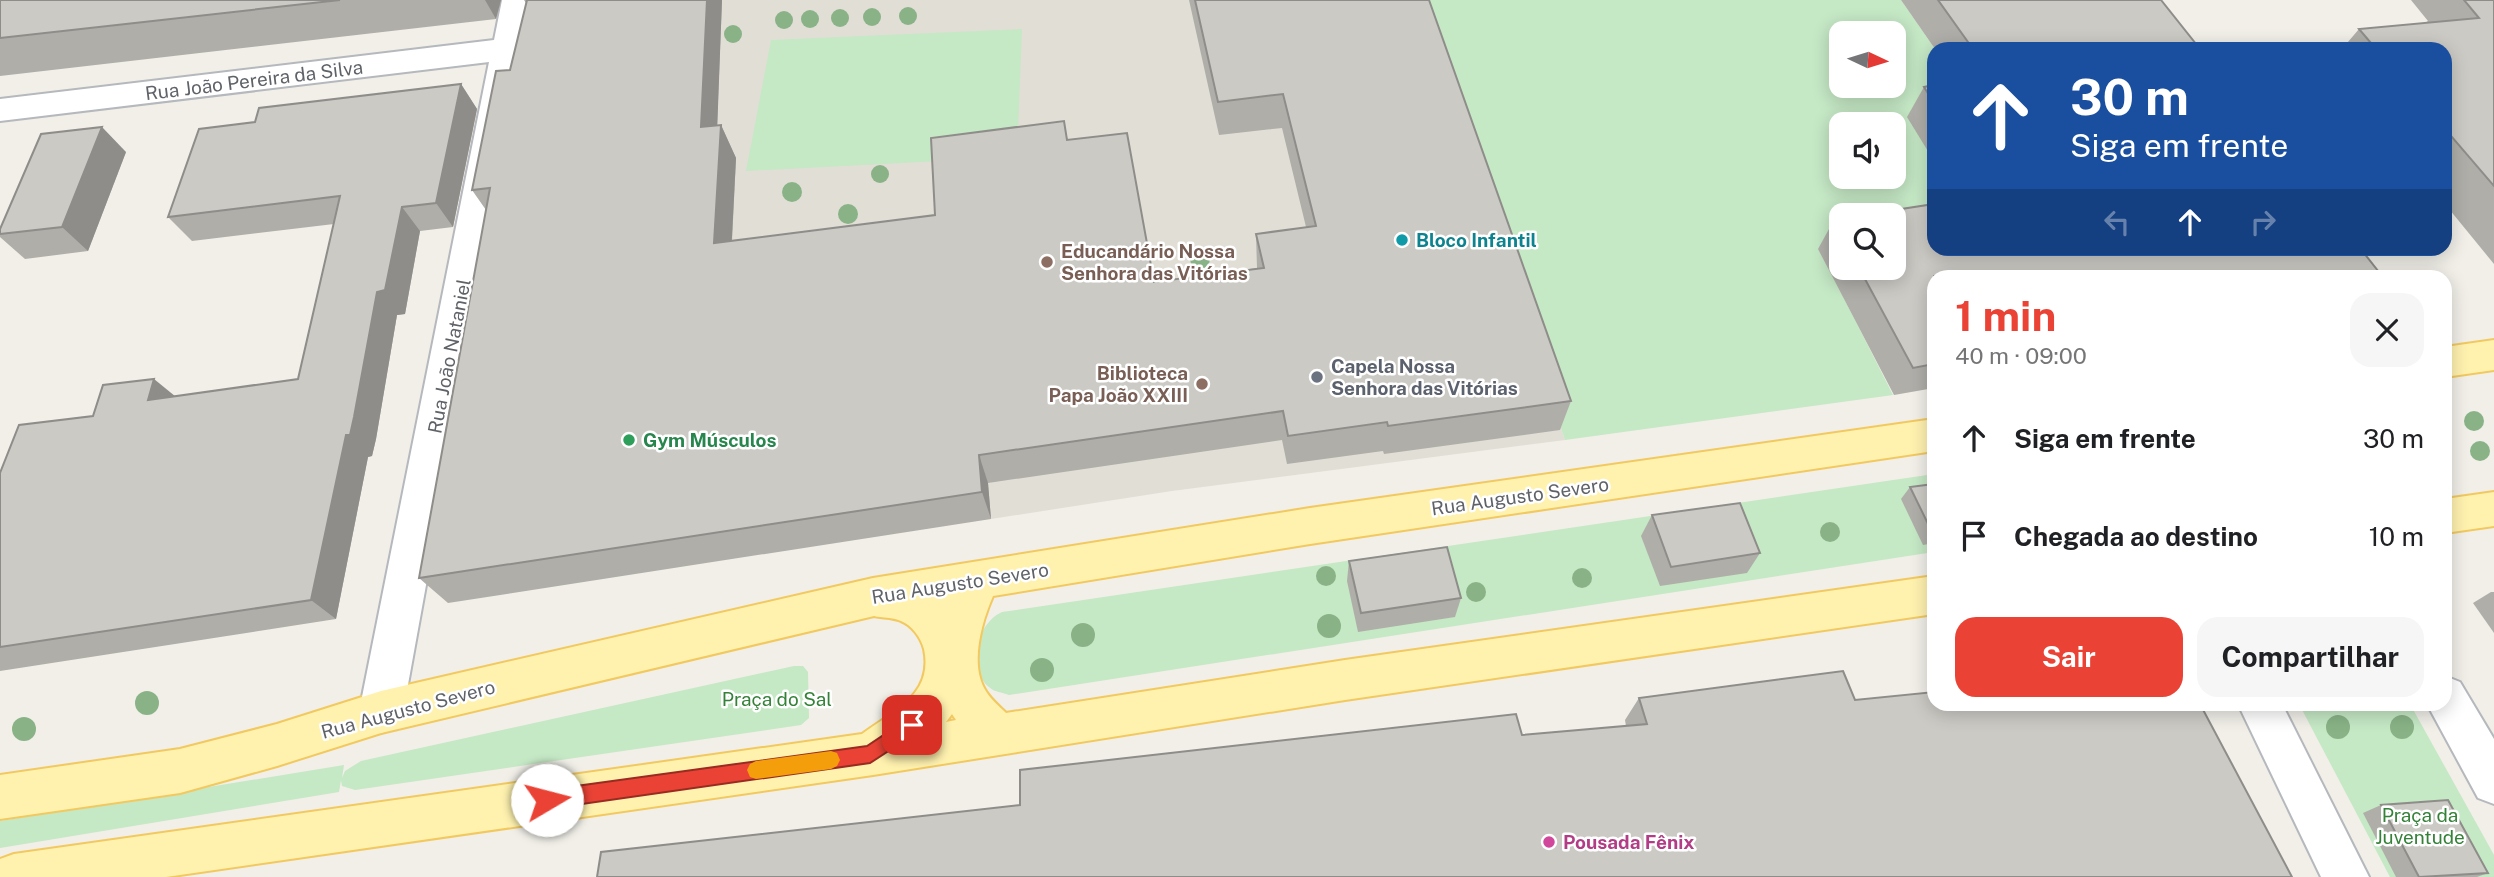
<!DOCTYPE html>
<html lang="pt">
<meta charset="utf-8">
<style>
body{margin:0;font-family:"Public Sans",sans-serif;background:#f6f6f6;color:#202124;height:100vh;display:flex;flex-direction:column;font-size:26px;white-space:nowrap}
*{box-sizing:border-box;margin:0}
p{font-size:23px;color:#757577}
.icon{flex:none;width:38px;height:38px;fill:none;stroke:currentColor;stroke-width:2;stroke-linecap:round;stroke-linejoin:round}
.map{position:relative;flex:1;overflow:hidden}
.sheet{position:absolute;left:1927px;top:270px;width:525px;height:441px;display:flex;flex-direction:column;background:#fff;border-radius:21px;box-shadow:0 4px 18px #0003}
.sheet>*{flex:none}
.hud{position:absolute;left:1927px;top:42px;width:525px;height:214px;border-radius:21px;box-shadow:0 4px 18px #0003;background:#1a4fa0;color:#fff;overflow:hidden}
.needle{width:46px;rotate:94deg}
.buttons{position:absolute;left:1829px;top:21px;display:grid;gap:14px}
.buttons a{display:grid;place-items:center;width:77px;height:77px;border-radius:14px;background:#fff;box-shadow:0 4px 18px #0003;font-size:35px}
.pin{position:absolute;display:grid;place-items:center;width:60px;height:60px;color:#fff;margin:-30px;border-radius:14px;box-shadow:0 4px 10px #0006}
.me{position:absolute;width:77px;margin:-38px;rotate:82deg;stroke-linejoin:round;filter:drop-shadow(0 0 5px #0008)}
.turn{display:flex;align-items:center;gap:24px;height:147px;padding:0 28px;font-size:32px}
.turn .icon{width:91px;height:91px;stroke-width:2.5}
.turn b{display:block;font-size:49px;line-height:60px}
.lanes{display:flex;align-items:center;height:66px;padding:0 28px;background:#0003;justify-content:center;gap:35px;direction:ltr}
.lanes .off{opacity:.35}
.round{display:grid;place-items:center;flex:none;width:74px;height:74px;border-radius:21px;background:#f6f6f6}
.summary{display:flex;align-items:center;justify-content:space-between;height:119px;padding:0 28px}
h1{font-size:42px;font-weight:700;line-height:52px;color:#ea4335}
.cta{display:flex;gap:14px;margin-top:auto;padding:14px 28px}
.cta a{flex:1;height:80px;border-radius:21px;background:#ea4335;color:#fff;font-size:28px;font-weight:700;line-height:80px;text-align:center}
.cta a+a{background:#f6f6f6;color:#202124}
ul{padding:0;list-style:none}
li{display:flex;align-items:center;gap:21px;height:98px;padding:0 28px}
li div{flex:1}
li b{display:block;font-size:26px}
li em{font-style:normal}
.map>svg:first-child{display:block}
.education{fill:#e1ded6}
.green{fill:#c5e8c5;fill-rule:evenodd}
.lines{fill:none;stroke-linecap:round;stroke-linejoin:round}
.minor-casing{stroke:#b5b8bc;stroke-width:4}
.major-casing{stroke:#f2c960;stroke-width:4}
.minor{fill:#fff;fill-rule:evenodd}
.major{fill:#fff2af;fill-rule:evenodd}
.tree{fill:#89b387}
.wall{fill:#afaea9}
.shaded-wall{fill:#8f8d8a}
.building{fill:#cccac5;stroke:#8f8d8a;stroke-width:2}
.route{fill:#ea4335;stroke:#982c22;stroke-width:2}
.slow{fill:#f59e0b}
.culture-dot{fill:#0f9aa8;stroke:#fff;stroke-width:2.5}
.education-dot{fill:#8d6e63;stroke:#fff;stroke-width:2.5}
.worship-dot{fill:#6b7280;stroke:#fff;stroke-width:2.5}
.leisure-dot{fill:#2e9e5b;stroke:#fff;stroke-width:2.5}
.hotel-dot{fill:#d1479c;stroke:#fff;stroke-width:2.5}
.labels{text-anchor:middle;stroke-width:5;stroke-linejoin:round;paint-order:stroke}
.street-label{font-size:19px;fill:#5f6368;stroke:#fff}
.culture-label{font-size:19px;font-weight:bold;fill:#0d838f;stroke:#fff;text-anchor:start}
.education-label{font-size:19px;font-weight:bold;fill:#785e54;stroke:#fff;text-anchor:start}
.worship-label{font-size:19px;font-weight:bold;fill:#5b616d;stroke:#fff;text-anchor:start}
.leisure-label{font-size:19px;font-weight:bold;fill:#27864d;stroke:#fff;text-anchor:start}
.park-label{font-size:19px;fill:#348238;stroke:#fff}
.hotel-label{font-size:19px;font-weight:bold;fill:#b23c85;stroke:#fff;text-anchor:start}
</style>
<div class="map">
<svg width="2494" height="877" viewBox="0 0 2494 877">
<rect width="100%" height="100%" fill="#f1efe8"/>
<polygon class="education" points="659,0 1412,0 1565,440 1172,491 991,519 975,325 726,359"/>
<g class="green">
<path d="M1412,0H1901L1935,49L1934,248L1938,274L1894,215H1841V245L1819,249L1893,395L1565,440ZM1841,33H1894V86H1841ZM1841,124H1894V177H1841Z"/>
<polygon points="1022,29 1017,157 746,171 771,40"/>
<path d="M1934,474V552L1009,695C1004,693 997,692 993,690C964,673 976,623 1002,612Z"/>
<polygon points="794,666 803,666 808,672 809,718 801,725 355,790 342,786 341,780 339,792 0,848 0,821 344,765 342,778 345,771 361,761"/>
<polygon points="2299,704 2410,704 2494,855 2494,877 2390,877"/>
</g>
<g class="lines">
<g class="minor-casing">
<g id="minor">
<polygon points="502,0 532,0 403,712 396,727 381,733 366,727 359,712 489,62 0,121 0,99 494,40"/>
<polygon points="2445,676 2460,682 2494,739 2494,804 2478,798 2427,704 2445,704"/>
<polygon points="2238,704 2282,704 2369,877 2321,877"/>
</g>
</g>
<g class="major-casing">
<g id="major">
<polygon points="2494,340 2494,370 2445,377 2445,347"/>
<path d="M1934,419V451L1310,544L993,596C982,621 970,662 984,688C989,698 998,705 1006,713L1345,660L1934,576V614L1345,700L873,775L166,877H0V859L14,854L862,734C893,711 934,695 924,649C921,638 912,625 901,621C892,617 883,618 874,616L381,733L277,766L180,793L0,819V775L180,749L277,724L381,691L873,578L1310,508ZM952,714L956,720L946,722Z"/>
<polygon points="2494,492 2494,526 2445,533 2445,499"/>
</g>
</g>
<use href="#minor" class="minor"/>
<use href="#major" class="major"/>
</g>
<g class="tree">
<circle cx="908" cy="16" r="9"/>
<circle cx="872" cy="17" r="9"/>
<circle cx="840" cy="18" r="9"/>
<circle cx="810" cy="19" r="9"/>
<circle cx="784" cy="20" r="9"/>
<circle cx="733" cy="34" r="9"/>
<circle cx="880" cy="174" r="9"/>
<circle cx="792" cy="192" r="10"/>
<circle cx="848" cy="214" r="10"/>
<circle cx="1200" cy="259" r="10"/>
<circle cx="2474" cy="421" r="10"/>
<circle cx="2480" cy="451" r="10"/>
<circle cx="1830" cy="532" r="10"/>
<circle cx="1326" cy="576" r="10"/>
<circle cx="1582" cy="578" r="10"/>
<circle cx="1476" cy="592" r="10"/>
<circle cx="1329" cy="626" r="12"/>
<circle cx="1083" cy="635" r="12"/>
<circle cx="1042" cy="670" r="12"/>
<circle cx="147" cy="703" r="12"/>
<circle cx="2338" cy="727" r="12"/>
<circle cx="2402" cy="727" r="12"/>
<circle cx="24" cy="729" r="12"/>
</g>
<g class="wall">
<polygon points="0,0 501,0 496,19 0,76"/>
<polygon points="524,0 722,0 717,125 721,125 736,158 732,241 935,215 1067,140 1154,282 1257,268 1256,234 1306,227 1282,128 1219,135 1189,0 1248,0 1571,401 1560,430 1384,454 1383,451 1287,464 1282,440 988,483 991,519 448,603 419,578 486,210 472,190 510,70 526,3"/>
<polygon points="1901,0 2161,0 2200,49 1935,49"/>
<polygon points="2411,0 2494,0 2494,264 2445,204 2445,49 2342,49 2359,29 2425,23 2428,21"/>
<polygon points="461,84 477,109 453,227 420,231 405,314 397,315 376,439 372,456 368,457 336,619 0,671 0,473 93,416 175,396 298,379 334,224 192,241 168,217 255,122"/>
<polygon points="1934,85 1934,161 1907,117 1924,87"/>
<polygon points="126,152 88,251 25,259 0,237 0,229"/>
<polygon points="1841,219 1841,268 1894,268 1934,276 1934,388 1894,395 1818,249 1834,220"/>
<polygon points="1934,484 1934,543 1923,545 1901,499 1910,487"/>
<polygon points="1652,515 1760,553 1747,573 1660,586 1641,536"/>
<polygon points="1349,561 1461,598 1455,617 1358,632 1347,581"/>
<polygon points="2491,592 2494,592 2494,633 2473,603"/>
<polygon points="1639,698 1855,700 1020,805 1522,735 1626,726 1625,720"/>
<polygon points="2381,805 2488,873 2477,877 2396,877 2363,813"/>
</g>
<g class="shaded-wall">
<polygon points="485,0 501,0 496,19"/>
<polygon points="707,0 722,0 716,160 701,127"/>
<polygon points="461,84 477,109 453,227 436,203"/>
<polygon points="721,125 736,158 730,275 714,243"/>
<polygon points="102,127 126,152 88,251 62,227"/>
<polygon points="402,207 420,231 405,314 397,315 376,439 372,456 368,457 336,619 311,600 377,292"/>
<polygon points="154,379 181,401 148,400"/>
<polygon points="979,455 988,483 991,519 982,492"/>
</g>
<g class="building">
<polygon points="0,0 340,0 0,38"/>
<polygon points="527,0 707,0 701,127 721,125 714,243 935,215 931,138 1064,121 1067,140 1127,133 1154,282 1264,268 1256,234 1316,226 1283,94 1218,102 1195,0 1429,0 1571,401 1388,426 1387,422 1288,436 1283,411 979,455 982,492 419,578 490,188 472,190 496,71 510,70"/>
<polygon points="1938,0 2161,0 2200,49 1973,49"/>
<polygon points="2464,0 2494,0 2494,186 2445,129 2445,49 2376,49 2359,29 2479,18"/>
<polygon points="461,84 436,203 402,207 385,290 377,292 354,417 350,435 346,435 311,600 0,647 0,473 19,425 93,416 103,385 154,379 148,400 298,379 340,196 168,217 199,129 255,122 259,108"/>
<polygon points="1934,85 1934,103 1924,87"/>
<polygon points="102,127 62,227 0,234 0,229 41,134"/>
<polygon points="1934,204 1934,248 2360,248 2382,276 1934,276 1934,364 1913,368 1859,268 1894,268 1894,215 1862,215"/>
<polygon points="1841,219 1841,233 1834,220"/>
<polygon points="1934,484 1934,534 1933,534 1910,487"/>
<polygon points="1740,503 1760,553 1671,567 1652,515"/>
<polygon points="1447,547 1461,598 1361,613 1349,561"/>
<polygon points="1843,671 1855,700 1934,692 1934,704 2200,704 2292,877 597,877 601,852 1020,805 1020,770 1516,714 1522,735 1647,724 1639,698"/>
<polygon points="2448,800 2488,873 2419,877 2381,805"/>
</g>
<polygon class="route" points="912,716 919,719 921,725 919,731 870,763 547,809 540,806 537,800 540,793 547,790 867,746"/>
<polygon class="slow" points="831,751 837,753 840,760 837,766 831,769 756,779 750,777 747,770 750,764 756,761"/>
<circle class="culture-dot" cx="1402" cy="240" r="7"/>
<g class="education-dot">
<circle cx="1047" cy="262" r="7"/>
<circle cx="1202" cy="384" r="7"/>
</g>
<circle class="worship-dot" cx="1317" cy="377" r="7"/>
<circle class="leisure-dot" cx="629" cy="440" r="7"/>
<circle class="hotel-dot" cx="1549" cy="842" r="7"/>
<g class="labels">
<g class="street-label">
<text transform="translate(254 80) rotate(-7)" y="7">Rua João Pereira da Silva</text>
<text transform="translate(449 356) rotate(-79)" y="7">Rua João Nataniel</text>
<text transform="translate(1520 496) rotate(-8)" y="7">Rua Augusto Severo</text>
<text transform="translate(960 583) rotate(-9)" y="7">Rua Augusto Severo</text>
<text transform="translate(408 709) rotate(-15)" y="7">Rua Augusto Severo</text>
</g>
<g class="culture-label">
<text x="1416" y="247">Bloco Infantil</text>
</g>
<g class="education-label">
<text x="1061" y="258">Educandário Nossa<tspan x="1061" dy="22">Senhora das Vitórias</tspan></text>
<text x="1188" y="380" text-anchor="end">Biblioteca<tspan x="1188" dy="22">Papa João XXIII</tspan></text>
</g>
<g class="worship-label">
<text x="1331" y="373">Capela Nossa<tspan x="1331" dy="22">Senhora das Vitórias</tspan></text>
</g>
<g class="leisure-label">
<text x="643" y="447">Gym Músculos</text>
</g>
<g class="park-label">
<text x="777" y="706">Praça do Sal</text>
<text x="2420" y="822">Praça da<tspan x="2420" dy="22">Juventude</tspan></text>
</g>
<g class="hotel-label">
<text x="1563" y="849">Pousada Fênix</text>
</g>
</g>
</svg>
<div class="buttons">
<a><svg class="needle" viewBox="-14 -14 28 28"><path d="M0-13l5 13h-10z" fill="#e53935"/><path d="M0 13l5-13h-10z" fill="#757577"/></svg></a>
<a><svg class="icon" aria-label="sound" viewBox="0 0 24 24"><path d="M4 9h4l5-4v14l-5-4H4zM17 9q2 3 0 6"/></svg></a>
<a><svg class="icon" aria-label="search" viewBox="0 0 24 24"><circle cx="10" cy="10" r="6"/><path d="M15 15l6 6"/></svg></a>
</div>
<div class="pin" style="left:912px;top:725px;background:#d93025"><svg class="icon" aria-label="arrive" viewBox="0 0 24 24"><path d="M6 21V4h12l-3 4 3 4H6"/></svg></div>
<svg class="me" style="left:547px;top:800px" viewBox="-20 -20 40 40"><circle r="19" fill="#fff"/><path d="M0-13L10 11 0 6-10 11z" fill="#ea4335"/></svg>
<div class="hud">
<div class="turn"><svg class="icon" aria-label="ahead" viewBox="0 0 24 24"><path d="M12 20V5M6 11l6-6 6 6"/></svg><div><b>30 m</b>Siga em frente</div></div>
<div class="lanes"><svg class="icon off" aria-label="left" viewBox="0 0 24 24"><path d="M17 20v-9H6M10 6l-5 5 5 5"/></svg><svg class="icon" aria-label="ahead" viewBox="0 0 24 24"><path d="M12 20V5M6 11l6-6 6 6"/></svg><svg class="icon off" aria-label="right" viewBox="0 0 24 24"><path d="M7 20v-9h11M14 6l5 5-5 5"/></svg></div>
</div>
<section class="sheet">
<div class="summary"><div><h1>1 min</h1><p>40 m · 09:00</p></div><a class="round"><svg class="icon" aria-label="close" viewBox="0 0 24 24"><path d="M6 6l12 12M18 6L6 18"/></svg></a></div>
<ul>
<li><svg class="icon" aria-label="ahead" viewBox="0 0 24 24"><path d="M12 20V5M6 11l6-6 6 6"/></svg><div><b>Siga em frente</b></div><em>30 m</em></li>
<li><svg class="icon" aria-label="arrive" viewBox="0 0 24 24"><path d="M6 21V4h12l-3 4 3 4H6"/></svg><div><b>Chegada ao destino</b></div><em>10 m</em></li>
</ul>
<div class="cta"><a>Sair</a><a>Compartilhar</a></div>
</section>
</div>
